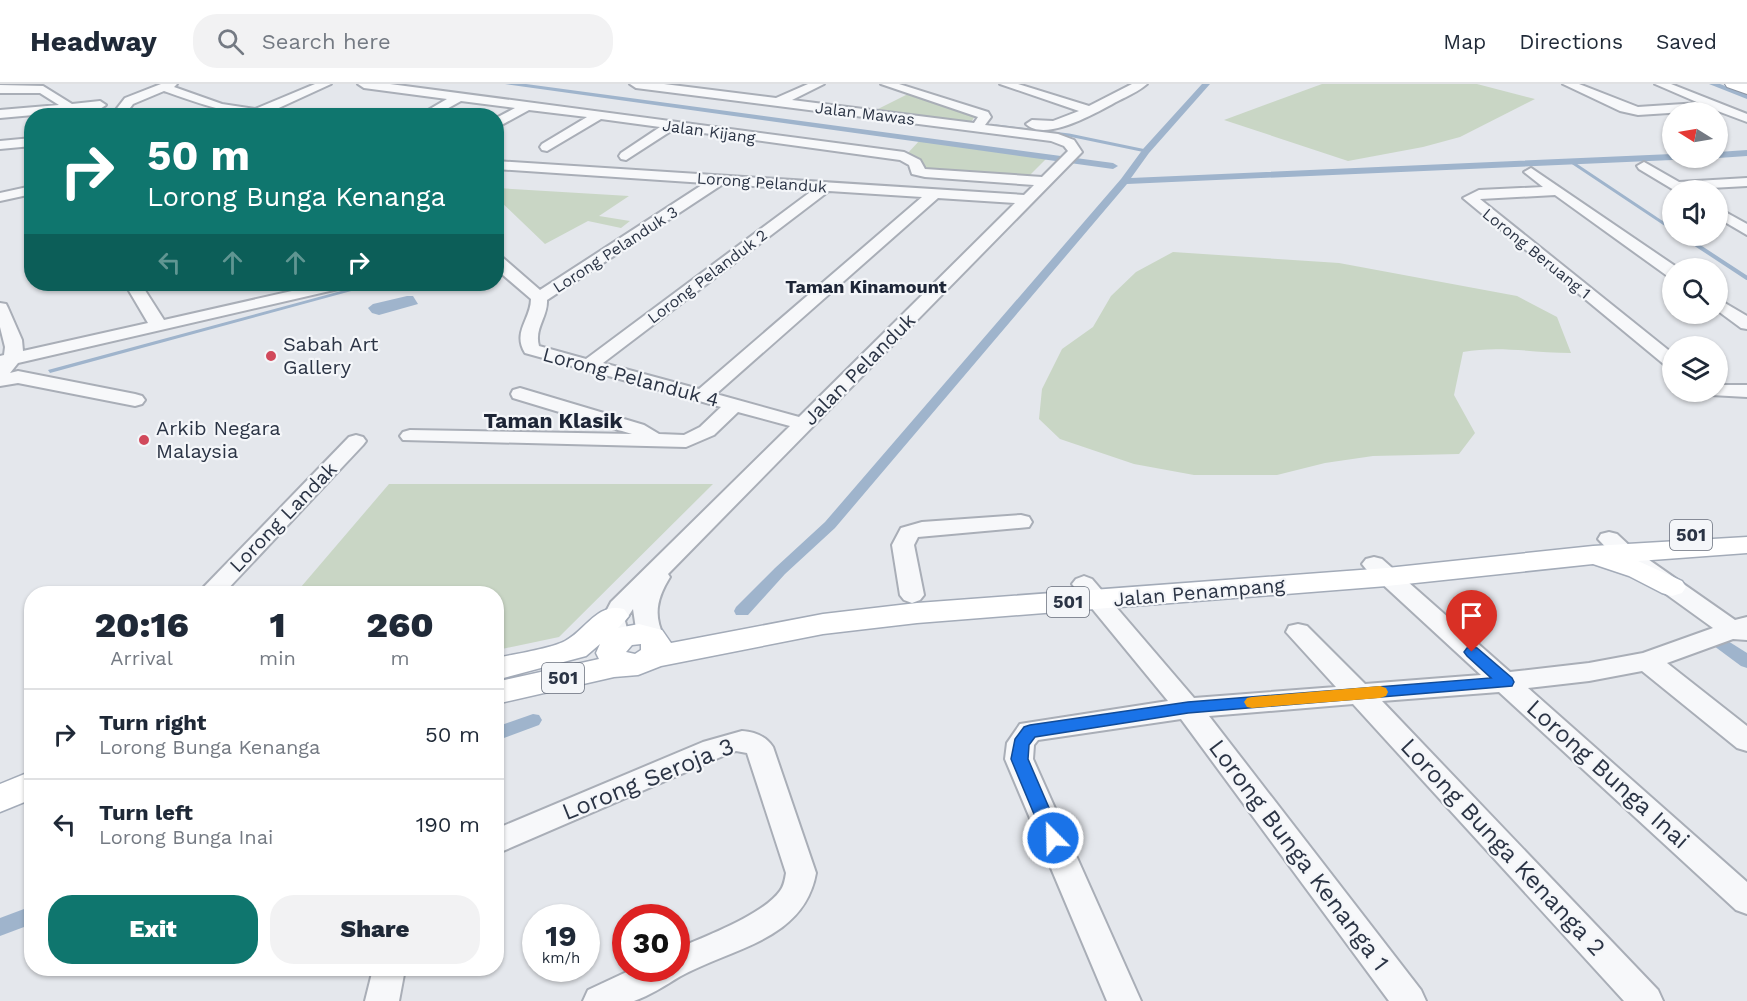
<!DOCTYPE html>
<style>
body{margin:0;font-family:"Work Sans",sans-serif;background:#f2f2f3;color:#1f2937;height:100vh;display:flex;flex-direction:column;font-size:22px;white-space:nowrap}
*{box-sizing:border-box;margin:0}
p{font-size:20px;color:#747a83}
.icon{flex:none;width:33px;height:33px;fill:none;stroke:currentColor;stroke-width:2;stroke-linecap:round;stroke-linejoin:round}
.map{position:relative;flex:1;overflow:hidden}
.sheet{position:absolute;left:24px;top:502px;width:480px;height:390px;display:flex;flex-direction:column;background:#fff;border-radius:24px;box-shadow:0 2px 4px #0004}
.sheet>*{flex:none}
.hud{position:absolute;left:24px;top:24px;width:480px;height:183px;border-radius:24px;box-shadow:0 2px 4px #0004;background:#0f766e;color:#fff;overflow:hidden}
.needle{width:39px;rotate:281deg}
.fabs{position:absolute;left:1662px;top:18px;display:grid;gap:12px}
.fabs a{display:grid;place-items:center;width:66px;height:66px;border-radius:50%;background:#fff;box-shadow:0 2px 4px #0004;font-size:30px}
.speed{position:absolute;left:522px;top:820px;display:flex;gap:12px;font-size:30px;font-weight:700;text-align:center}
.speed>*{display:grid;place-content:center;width:78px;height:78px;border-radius:50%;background:#fff;box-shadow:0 2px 4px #0004;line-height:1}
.speed small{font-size:15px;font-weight:400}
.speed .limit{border:9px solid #d22;background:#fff;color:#111}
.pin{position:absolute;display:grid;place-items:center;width:51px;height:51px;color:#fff;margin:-62px -26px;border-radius:50% 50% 50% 0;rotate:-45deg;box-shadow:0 0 6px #0007}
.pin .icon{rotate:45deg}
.me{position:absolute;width:66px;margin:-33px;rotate:337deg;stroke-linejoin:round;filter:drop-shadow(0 0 4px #0008)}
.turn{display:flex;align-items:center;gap:21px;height:126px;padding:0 24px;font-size:27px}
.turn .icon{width:78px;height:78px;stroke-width:2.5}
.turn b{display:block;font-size:42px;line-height:51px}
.lanes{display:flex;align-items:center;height:57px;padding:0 24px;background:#0003;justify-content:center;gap:30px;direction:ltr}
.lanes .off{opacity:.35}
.eta{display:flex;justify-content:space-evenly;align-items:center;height:102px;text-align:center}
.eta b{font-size:36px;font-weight:800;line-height:42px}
.primary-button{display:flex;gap:12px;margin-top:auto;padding:12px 24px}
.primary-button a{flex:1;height:69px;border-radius:24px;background:#0f766e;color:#fff;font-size:24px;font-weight:800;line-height:69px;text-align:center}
.primary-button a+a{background:#f2f2f3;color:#1f2937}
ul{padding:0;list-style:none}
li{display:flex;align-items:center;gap:18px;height:90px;padding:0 24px;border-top:2px solid #e0e1e3}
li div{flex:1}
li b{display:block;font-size:22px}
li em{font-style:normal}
header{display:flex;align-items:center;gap:36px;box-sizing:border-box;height:84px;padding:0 30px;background:#fff;border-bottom:2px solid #e0e1e3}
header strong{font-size:28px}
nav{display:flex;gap:33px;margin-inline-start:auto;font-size:21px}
.search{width:420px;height:54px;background:#f2f2f3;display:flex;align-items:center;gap:15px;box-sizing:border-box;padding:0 21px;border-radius:24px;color:#747a83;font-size:22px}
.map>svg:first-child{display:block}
.green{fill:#c9d6c5}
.water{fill:#9fb4cc}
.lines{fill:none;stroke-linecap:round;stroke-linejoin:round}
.stream-far1{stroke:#9fb4cc;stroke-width:3}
.stream{stroke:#9fb4cc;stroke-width:4}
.canal{fill:#9fb4cc;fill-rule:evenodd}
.minor-casing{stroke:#a9aeb7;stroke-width:4}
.major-casing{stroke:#a3abb8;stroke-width:3}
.highway-casing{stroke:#8b94a3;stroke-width:2}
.minor{fill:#f7f8fa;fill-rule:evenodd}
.major{fill:#fff;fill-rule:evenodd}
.highway{fill:#fff;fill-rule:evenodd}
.route{fill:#1a73e8;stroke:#114b97;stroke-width:1.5}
.slow{fill:#f59e0b}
.poi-dot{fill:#d1495b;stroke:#f4f6f9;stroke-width:2}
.labels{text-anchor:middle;stroke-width:4.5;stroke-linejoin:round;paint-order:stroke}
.far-street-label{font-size:16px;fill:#2b3445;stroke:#f4f6f9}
.far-neighbourhood-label{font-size:18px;font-weight:bold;fill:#1d2536;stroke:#f4f6f9}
.shield{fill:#f4f6f9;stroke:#676e7b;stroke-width:1.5}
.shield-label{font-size:18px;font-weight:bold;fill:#2b3445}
.poi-label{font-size:20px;fill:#2b3445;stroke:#f4f6f9;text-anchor:start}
.street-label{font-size:20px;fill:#2b3445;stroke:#f4f6f9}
.neighbourhood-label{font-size:21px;font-weight:bold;fill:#1d2536;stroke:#f4f6f9}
.near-street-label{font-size:24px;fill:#2b3445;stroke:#f4f6f9}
</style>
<header>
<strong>Headway</strong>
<div class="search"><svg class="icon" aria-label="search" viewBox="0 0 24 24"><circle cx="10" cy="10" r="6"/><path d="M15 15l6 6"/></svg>Search here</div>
<nav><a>Map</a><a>Directions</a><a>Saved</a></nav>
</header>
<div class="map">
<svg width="1747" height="917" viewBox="0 0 1747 917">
<rect width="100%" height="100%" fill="#e4e7ec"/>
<g class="green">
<polygon points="1322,0 1477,0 1535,15 1460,53 1423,63 1348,77 1224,36"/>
<polygon points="908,10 975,32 970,40 872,28"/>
<polygon points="920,56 1048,73 1028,93 934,87 915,83 907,70"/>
<polygon points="496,104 629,112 599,132 630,137 621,144 588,137 545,160 497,114"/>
<path d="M1173,168L1339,179L1517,212L1557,233L1571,269C1534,269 1499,261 1463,268L1454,311L1475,349L1459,370L1373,372L1325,379L1277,391H1194L1134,380L1060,355L1039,335L1042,305L1062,265L1093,243L1111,212L1136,188Z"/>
<polygon points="389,400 713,400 559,553 497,566 496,510 295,510"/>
</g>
<g class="water">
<polygon points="367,200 377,200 50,289 48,286"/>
<polygon points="407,212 413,212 418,220 379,231 372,229 368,224 373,220"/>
</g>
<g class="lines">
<g class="stream-far1">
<polyline points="996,42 1069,51 1146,67"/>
<polyline points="1573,79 1672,145"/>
</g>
<polyline class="stream" points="1683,152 1747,194"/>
<g class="canal">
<polygon points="505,0 526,0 1113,79 1118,82 1113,85"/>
<polygon points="1202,0 1210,0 1149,69 1131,94 1672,70 1672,74 1676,74 1672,76 1127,100 835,444 785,490 748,531 736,531 734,527 736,523 775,484 825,438 1121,95 1143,65"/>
<polygon points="1709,0 1720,0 1747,10 1747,15"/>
<polygon points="1747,66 1747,72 1718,74 1717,74 1718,68"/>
<polygon points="1720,552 1747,569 1747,584 1741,582 1714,562 1712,558 1714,554"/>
<polygon points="533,630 539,631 542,636 539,641 496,657 496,643"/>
<polygon points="32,822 32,840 0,852 0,834"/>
</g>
<g class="minor-casing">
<g id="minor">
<path d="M161,0H177L174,3L222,20L255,25L315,0H331L270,28L279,32C233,32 206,22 164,7L133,20L124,32H111L125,14Z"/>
<path d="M358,0H390L904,68L920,76L925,85L1042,93L1068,67L1064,62L1051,57L636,4L630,0H664L776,14L808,0H824L792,16L974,39L978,33L881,0H899L988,28L991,33L985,41L1058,50L1074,56L1082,68L668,490L670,493C657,514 653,531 664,553L661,559L652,561L643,559L636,545L633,525L625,537L629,552L626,558L617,560L608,558L601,537L611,518L790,342L738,328L714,351L686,363L403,356L400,352L403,348L410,346L632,350L513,314L511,310L513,306L520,304L644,341L659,350L684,351L700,343L721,323L525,269C512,248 531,235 531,215L496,185V171L502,173L540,206L705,99L496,85V77L1024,111L1034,101L925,93L912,90L909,81L900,76L674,45L626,76L621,75L619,72L621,69L660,43L601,35L547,67L542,66L540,63L542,60L587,33L529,26L496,44V34L515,24L461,17L434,32H418L447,15L364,4ZM723,100L813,106L586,275L539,262C534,244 548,233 547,216ZM829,107L922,113L699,305L603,279ZM938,114L1015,119L799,333L716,310Z"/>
<path d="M1000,0H1018L1089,22L1132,0H1147C1139,7 1128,12 1118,17C1099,27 1046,59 1026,40L1032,36L1053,37L1079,27Z"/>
<polygon points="1563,0 1579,0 1638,23 1699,19 1655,0 1671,0 1747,30 1747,38 1715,26 1638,31 1620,27"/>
<polygon points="0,1 43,2 72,20 100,17 106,21 100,25 0,34 0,26 59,21 40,9 0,9"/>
<polygon points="32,54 32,62 0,65 0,57"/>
<polygon points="1644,78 1679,98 1747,94 1747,102 1674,106 1639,85 1637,82"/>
<polygon points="1531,84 1678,184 1672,184 1672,193 1666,191 1555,111 1480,115 1672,269 1672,283 1666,282 1463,114 1479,106 1543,103 1524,88"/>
<polygon points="32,102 32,110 0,117 0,109"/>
<polygon points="1718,124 1747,140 1747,151 1718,134"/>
<polygon points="125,200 141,200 164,236 323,200 349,200 347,203 18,279 10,289 18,287 135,310 142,312 145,316 142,320 135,322 18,299 0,302 0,272 4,271 5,263 0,243 0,219 6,220 8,224 22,256 23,267 148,239"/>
<polygon points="1718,215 1747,232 1747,245 1741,244 1718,227"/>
<polygon points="1718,301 1747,301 1747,313 1711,311 1709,308 1718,308"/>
<polygon points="356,351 363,353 366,357 363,361 223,510 197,510 349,353"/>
<polygon points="1021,431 1029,433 1032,438 1029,443 918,453 914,461 924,511 920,516 912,519 904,516 900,511 892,461 901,444 922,438"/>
<polygon points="1609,448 1617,450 1632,464 1735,536 1747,533 1747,556 1733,555 1667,579 1747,642 1747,667 1737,664 1642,587 1589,597 1528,604 1747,798 1747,830 1736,826 1499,608 1382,617 1658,906 1663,917 1624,917 1353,620 1209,632 1421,906 1426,917 1389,917 1181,635 1038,656 1034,661 1033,675 1141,917 1107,917 1005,675 1007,659 1020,640 1168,617 1076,505 1072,500 1076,495 1084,492 1092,495 1194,614 1336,603 1286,548 1289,542 1298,540 1307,542 1365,600 1481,591 1366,485 1362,480 1366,475 1374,473 1382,475 1510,588 1589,579 1643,569 1713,544 1616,474 1598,455 1601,450"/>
<path d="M742,647C755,648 766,652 773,663L816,789C804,857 730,864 679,893C666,901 649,912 634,917C620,917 599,917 583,917L588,906L633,885H676V865C704,853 763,831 780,807C784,802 785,795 786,789L747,669L736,667L723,672L496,770V745L703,658Z"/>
<polygon points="373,885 405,885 399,917 365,917"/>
</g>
</g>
<g class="major-casing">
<g id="major">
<path d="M1747,453V469L1638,477L1682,497L1686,503L1682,509L1672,512L1662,509L1629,492L1593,480L1387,502L917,539L823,550L661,582L638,591L614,593L496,620V598L599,575L596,569L600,560L586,572L496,596V574C514,570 550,565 565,557C586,546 597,518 624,525L629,532L618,544L639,540L662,546L671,559L823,530L917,519L1387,484L1593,462ZM641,560V566L635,570L626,568L632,561Z"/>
<polygon points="32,687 32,715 0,728 0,700"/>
</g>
</g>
<g class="highway-casing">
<polygon id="highway" points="1725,0 1747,0 1747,10 1727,3"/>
</g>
<use href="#minor" class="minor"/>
<use href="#major" class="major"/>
<use href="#highway" class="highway"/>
</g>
<polygon class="route" points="1472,563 1477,564 1512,594 1514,598 1512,602 1188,629 1035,653 1029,661 1028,675 1062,754 1059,759 1053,761 1047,759 1044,754 1011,675 1015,655 1024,643 1030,641 1188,618 1491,594 1467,572 1464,568 1467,564"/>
<polygon class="slow" points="1380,602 1386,604 1388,608 1386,612 1380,614 1252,624 1247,623 1244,618 1247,614 1252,613"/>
<g class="poi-dot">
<circle cx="271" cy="272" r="6"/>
<circle cx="144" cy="356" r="6"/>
</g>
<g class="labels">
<g class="far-street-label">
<text transform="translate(865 29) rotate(7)" y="6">Jalan Mawas</text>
<text transform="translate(709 47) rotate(8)" y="6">Jalan Kijang</text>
<text transform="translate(762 98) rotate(4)" y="6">Lorong Pelanduk</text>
<text transform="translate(615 165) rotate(-33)" y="6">Lorong Pelanduk 3</text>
<text transform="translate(1537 169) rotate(39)" y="6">Lorong Beruang 1</text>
<text transform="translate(707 192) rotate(-37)" y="6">Lorong Pelanduk 2</text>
</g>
<g class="far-neighbourhood-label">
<text x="866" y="209">Taman Kinamount</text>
</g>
<g class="shield">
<rect x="1670" y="436" width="42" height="30" rx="4.5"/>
<rect x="1047" y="503" width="42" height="30" rx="4.5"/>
<rect x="542" y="579" width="42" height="30" rx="4.5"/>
</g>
<g class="shield-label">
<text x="1691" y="457">501</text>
<text x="1068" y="524">501</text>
<text x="563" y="600">501</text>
</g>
<g class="poi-label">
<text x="283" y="267">Sabah Art<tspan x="283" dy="23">Gallery</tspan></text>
<text x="156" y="351">Arkib Negara<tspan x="156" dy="23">Malaysia</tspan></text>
</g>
<g class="street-label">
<text transform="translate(859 285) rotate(-45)" y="7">Jalan Pelanduk</text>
<text transform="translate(631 293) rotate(15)" y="7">Lorong Pelanduk 4</text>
<text transform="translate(283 433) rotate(-46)" y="7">Lorong Landak</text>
<text transform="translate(1199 508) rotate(-5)" y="7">Jalan Penampang</text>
</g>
<g class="neighbourhood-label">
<text x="553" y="344">Taman Klasik</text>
</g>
<g class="near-street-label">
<text transform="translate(1608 690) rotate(42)" y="8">Lorong Bunga Inai</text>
<text transform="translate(648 695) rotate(-22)" y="8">Lorong Seroja 3</text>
<text transform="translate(1503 763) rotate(47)" y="8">Lorong Bunga Kenanga 2</text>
<text transform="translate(1299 771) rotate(53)" y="8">Lorong Bunga Kenanga 1</text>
</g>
</g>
</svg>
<div class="fabs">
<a><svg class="needle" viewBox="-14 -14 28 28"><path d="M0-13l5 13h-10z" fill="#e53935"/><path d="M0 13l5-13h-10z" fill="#747a83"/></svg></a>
<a><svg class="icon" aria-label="sound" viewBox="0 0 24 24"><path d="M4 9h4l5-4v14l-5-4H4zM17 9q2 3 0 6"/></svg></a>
<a><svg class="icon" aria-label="search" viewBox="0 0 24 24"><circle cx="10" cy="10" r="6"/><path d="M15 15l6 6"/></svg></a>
<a><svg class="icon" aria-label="layers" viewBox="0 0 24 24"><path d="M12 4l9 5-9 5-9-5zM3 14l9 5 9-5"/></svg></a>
</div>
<div class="speed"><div>19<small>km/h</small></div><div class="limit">30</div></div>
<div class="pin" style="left:1472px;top:568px;background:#d93025"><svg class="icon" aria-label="arrive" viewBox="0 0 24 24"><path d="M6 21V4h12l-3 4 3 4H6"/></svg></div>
<svg class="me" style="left:1053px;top:754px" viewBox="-20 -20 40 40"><circle r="17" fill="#1a73e8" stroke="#fff" stroke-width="3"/><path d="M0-11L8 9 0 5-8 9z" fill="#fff"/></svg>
<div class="hud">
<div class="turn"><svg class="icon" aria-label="right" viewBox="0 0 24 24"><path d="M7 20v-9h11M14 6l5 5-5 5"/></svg><div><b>50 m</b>Lorong Bunga Kenanga</div></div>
<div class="lanes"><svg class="icon off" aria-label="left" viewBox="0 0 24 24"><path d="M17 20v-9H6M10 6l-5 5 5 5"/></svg><svg class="icon off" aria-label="ahead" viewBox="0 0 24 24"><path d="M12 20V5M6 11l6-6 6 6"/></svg><svg class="icon off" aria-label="ahead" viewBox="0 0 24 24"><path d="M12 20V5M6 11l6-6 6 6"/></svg><svg class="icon" aria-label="right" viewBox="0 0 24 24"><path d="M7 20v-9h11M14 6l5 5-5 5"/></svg></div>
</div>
<section class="sheet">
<div class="eta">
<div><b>20:16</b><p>Arrival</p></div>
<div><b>1</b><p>min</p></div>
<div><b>260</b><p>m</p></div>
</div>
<ul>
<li><svg class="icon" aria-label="right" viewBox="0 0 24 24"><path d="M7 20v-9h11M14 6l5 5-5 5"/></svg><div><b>Turn right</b><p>Lorong Bunga Kenanga</p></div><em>50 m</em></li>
<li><svg class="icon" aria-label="left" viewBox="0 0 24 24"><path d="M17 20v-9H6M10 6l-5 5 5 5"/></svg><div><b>Turn left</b><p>Lorong Bunga Inai</p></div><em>190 m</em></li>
</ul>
<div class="primary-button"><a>Exit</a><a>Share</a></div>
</section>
</div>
